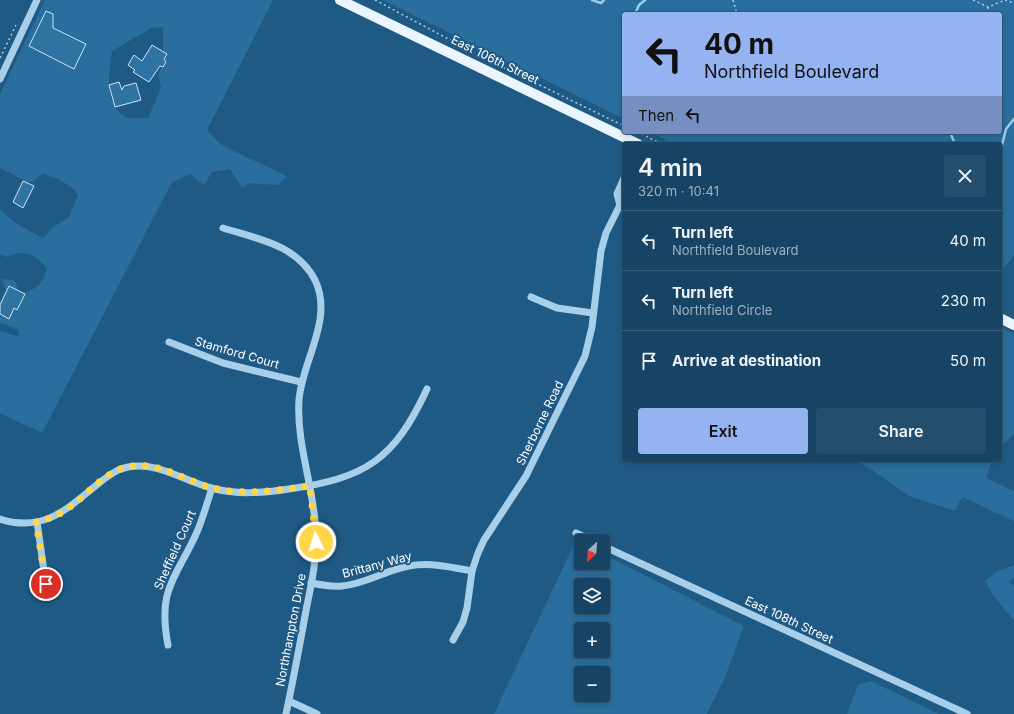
<!DOCTYPE html>
<meta charset="utf-8">
<style>
body{margin:0;font-family:Inter,sans-serif;background:#244e6d;color:#f1f3f6;height:100vh;display:flex;flex-direction:column;font-size:15px;white-space:nowrap}
*{box-sizing:border-box;margin:0}
p{font-size:13px;color:#9eb0bf}
.icon{flex:none;width:22px;height:22px;fill:none;stroke:currentColor;stroke-width:2;stroke-linecap:round;stroke-linejoin:round}
.map{position:relative;flex:1;overflow:hidden}
.details{position:absolute;left:622px;top:142px;width:380px;height:320px;display:flex;flex-direction:column;background:#174464;border-radius:4px;box-shadow:0 2px 6px #0003,0 0 0 1px #365c78}
.details>*{flex:none}
.guide{position:absolute;left:622px;top:12px;width:380px;height:122px;border-radius:4px;box-shadow:0 2px 6px #0003,0 0 0 1px #365c78;background:#95b2f1;color:#111;overflow:hidden}
.needle{width:26px;rotate:206deg}
.tools{position:absolute;left:574px;top:534px;display:grid;gap:8px}
.tools a{display:grid;place-items:center;width:36px;height:36px;border-radius:4px;background:#174464;box-shadow:0 2px 6px #0003,0 0 0 1px #365c78;font-size:20px}
.pin{position:absolute;display:grid;place-items:center;width:34px;height:34px;color:#fff;margin:-17px;border:2px solid #fff;border-radius:50%;box-shadow:0 1px 4px #0007}
.me{position:absolute;width:44px;margin:-22px;rotate:356deg;stroke-linejoin:round;filter:drop-shadow(0 0 3px #0008)}
.turn{display:flex;align-items:center;gap:14px;height:84px;padding:0 16px;font-size:18px}
.turn .icon{width:52px;height:52px;stroke-width:2.5}
.turn b{display:block;font-size:28px;line-height:34px}
.then{display:flex;align-items:center;height:38px;padding:0 16px;background:#0003;gap:8px;font-size:15px}
.round{display:grid;place-items:center;flex:none;width:42px;height:42px;border-radius:4px;background:#244e6d}
.overview{display:flex;align-items:center;justify-content:space-between;height:68px;padding:0 16px}
h1{font-size:24px;font-weight:600;line-height:30px}
.cta{display:flex;gap:8px;margin-top:auto;padding:8px 16px}
.cta a{flex:1;height:46px;border-radius:4px;background:#95b2f1;color:#111;font-size:16px;font-weight:600;line-height:46px;text-align:center}
.cta a+a{background:#244e6d;color:#f1f3f6}
ul{padding:0;list-style:none}
li{display:flex;align-items:center;gap:12px;height:60px;padding:0 16px;border-top:1px solid #365c78}
li div{flex:1}
li b{display:block;font-size:15px}
li em{font-style:normal}
.map>svg:first-child{display:block}
.green{fill:#296e9d;fill-rule:evenodd}
.lines{fill:none;stroke-linecap:round;stroke-linejoin:round}
.stream{stroke:#9bcceb;stroke-width:2.5}
.building{fill:#2e73a2;stroke:#cce6f7}
.path{stroke:#a7cfea;stroke-width:1.5;stroke-dasharray:2 3;stroke-linecap:butt}
.minor{stroke:#a7cfea;stroke-width:7}
.major{stroke:#ebf5fe;stroke-width:10}
.route{stroke:#ffd54a;stroke-width:7;stroke-dasharray:0 12.6}
.labels{text-anchor:middle;stroke-width:4;stroke-linejoin:round;paint-order:stroke}
.street-label{font-size:12px;fill:#fff;stroke:#1f5a85}
</style>
<div class="map">
<svg width="1014" height="714" viewBox="0 0 1014 714">
<rect width="100%" height="100%" fill="#1f5a85"/>
<g class="green">
<path d="M45,0H273L207,130L221,145L287,176L278,185L248,183L242,188L230,169L212,172L204,185L190,174L172,182L42,433L0,413V331L19,337L18,330L0,322V316L8,312L12,297L5,289L2,279L14,280L16,283L19,295C37,288 41,287 47,269C38,255 22,248 7,257L0,254V209L15,223L43,238L52,228L69,217L78,195C74,186 52,175 42,174L33,182H28L0,168V94ZM163,27V63L158,75L161,88L148,118C142,118 135,119 129,118C103,110 109,72 112,51L151,28Z"/>
<polygon points="383,0 1014,0 1014,255 1000,274 1000,144 675,144 650,132 1000,132 1000,14 624,14 624,119"/>
<polygon points="1000,327 1014,334 1014,433 1000,448"/>
<polygon points="854,460 992,460 986,478 1014,491 1014,521 962,497 955,511 909,496 871,469"/>
<path d="M576,540L581,543V563H603V554L744,626L725,677L707,714H494ZM581,585H603V607H581ZM581,629H603V651H581ZM581,673H603V695H581Z"/>
<polygon points="1014,565 1014,577 1008,582 1014,585 1014,621 993,595 985,581 996,572"/>
<polygon points="871,681 939,714 847,714 858,685"/>
</g>
<g class="lines">
<g class="stream">
<polyline points="592,0 601,3 604,0"/>
<polyline points="635,14 639,5 645,0"/>
<polyline points="950,132 955,144"/>
<polyline points="1000,153 1006,129 1014,119"/>
</g>
</g>
<g class="building">
<polygon points="46,11 53,14 53,28 86,44 74,69 29,46"/>
<polygon points="152,45 167,54 164,59 166,62 163,67 160,66 149,82 133,72 135,70 128,65 134,55 142,61"/>
<polygon points="119,82 122,90 124,86 136,83 141,100 115,107 109,85"/>
<polygon points="23,181 34,186 23,208 13,202"/>
<polygon points="9,286 25,294 17,310 14,308 9,319 0,314 0,305"/>
</g>
<g class="lines">
<g class="path">
<polyline points="375,0 484,58 624,126"/>
<polyline points="733,0 737,14"/>
<polyline points="973,0 988,7 1005,0"/>
<polyline points="1005,0 1014,3"/>
<polyline points="988,7 988,14"/>
<polyline points="0,58 16,25"/>
<polyline points="637,132 662,144"/>
</g>
<g class="minor">
<polyline points="0,79 37,0"/>
<polyline points="624,178 617,194 620,205 624,204"/>
<path d="M223,228C258,239 297,245 315,280C334,319 302,361 299,400C296,445 315,490 316,535C317,562 310,589 305,616C299,649 293,681 286,714"/>
<polyline points="531,297 557,308 593,313"/>
<polyline points="169,342 223,363 301,382"/>
<path d="M0,519C44,533 67,509 99,483C108,476 117,469 128,467C157,461 184,481 211,488C237,495 263,493 289,489C366,478 394,460 427,389"/>
<polyline points="37,522 46,585"/>
<polyline points="576,533 593,541"/>
<polyline points="603,546 967,714"/>
<path d="M311,583C321,585 331,587 342,586C365,584 386,570 409,566C430,562 451,567 472,571"/>
<polyline points="453,640 463,622 467,608 472,571 478,553 484,540 526,476 585,356 592,327 601,251 606,233 620,205"/>
<path d="M168,645C157,588 176,579 197,532C203,518 207,503 212,488"/>
<polyline points="289,701 317,714"/>
</g>
<g class="major">
<polyline points="340,0 638,144"/>
<polyline points="1000,318 1014,325"/>
</g>
</g>
<g class="lines">
<path class="route" d="M46,584L36,522C47,519 58,516 67,509C88,495 106,469 132,466C161,462 187,482 213,488C246,496 277,490 310,486L316,542"/>
</g>
<g class="labels">
<g class="street-label">
<text transform="translate(495 60) rotate(26)" y="4">East 106th Street</text>
<text transform="translate(237 353) rotate(16)" y="4">Stamford Court</text>
<text transform="translate(540 423) rotate(-64)" y="4">Sherborne Road</text>
<text transform="translate(175 550) rotate(-66)" y="4">Sheffield Court</text>
<text transform="translate(377 565) rotate(-15)" y="4">Brittany Way</text>
<text transform="translate(789 620) rotate(25)" y="4">East 108th Street</text>
<text transform="translate(291 630) rotate(-79)" y="4">Northhampton Drive</text>
</g>
</g>
</svg>
<div class="tools">
<a><svg class="needle" viewBox="-14 -14 28 28"><path d="M0-13l5 13h-10z" fill="#e53935"/><path d="M0 13l5-13h-10z" fill="#9eb0bf"/></svg></a>
<a><svg class="icon" aria-label="layers" viewBox="0 0 24 24"><path d="M12 4l9 5-9 5-9-5zM3 14l9 5 9-5"/></svg></a>
<a>+</a>
<a>−</a>
</div>
<div class="pin" style="left:46px;top:584px;background:#d93025"><svg class="icon" aria-label="arrive" viewBox="0 0 24 24"><path d="M6 21V4h12l-3 4 3 4H6"/></svg></div>
<svg class="me" style="left:316px;top:542px" viewBox="-20 -20 40 40"><circle r="17" fill="#ffd54a" stroke="#fff" stroke-width="3"/><path d="M0-11L8 9 0 5-8 9z" fill="#fff"/></svg>
<div class="guide">
<div class="turn"><svg class="icon" aria-label="left" viewBox="0 0 24 24"><path d="M17 20v-9H6M10 6l-5 5 5 5"/></svg><div><b>40 m</b>Northfield Boulevard</div></div>
<div class="then">Then<svg class="icon" aria-label="left" viewBox="0 0 24 24"><path d="M17 20v-9H6M10 6l-5 5 5 5"/></svg></div>
</div>
<section class="details">
<div class="overview"><div><h1>4 min</h1><p>320 m · 10:41</p></div><a class="round"><svg class="icon" aria-label="close" viewBox="0 0 24 24"><path d="M6 6l12 12M18 6L6 18"/></svg></a></div>
<ul>
<li><svg class="icon" aria-label="left" viewBox="0 0 24 24"><path d="M17 20v-9H6M10 6l-5 5 5 5"/></svg><div><b>Turn left</b><p>Northfield Boulevard</p></div><em>40 m</em></li>
<li><svg class="icon" aria-label="left" viewBox="0 0 24 24"><path d="M17 20v-9H6M10 6l-5 5 5 5"/></svg><div><b>Turn left</b><p>Northfield Circle</p></div><em>230 m</em></li>
<li><svg class="icon" aria-label="arrive" viewBox="0 0 24 24"><path d="M6 21V4h12l-3 4 3 4H6"/></svg><div><b>Arrive at destination</b></div><em>50 m</em></li>
</ul>
<div class="cta"><a>Exit</a><a>Share</a></div>
</section>
</div>
